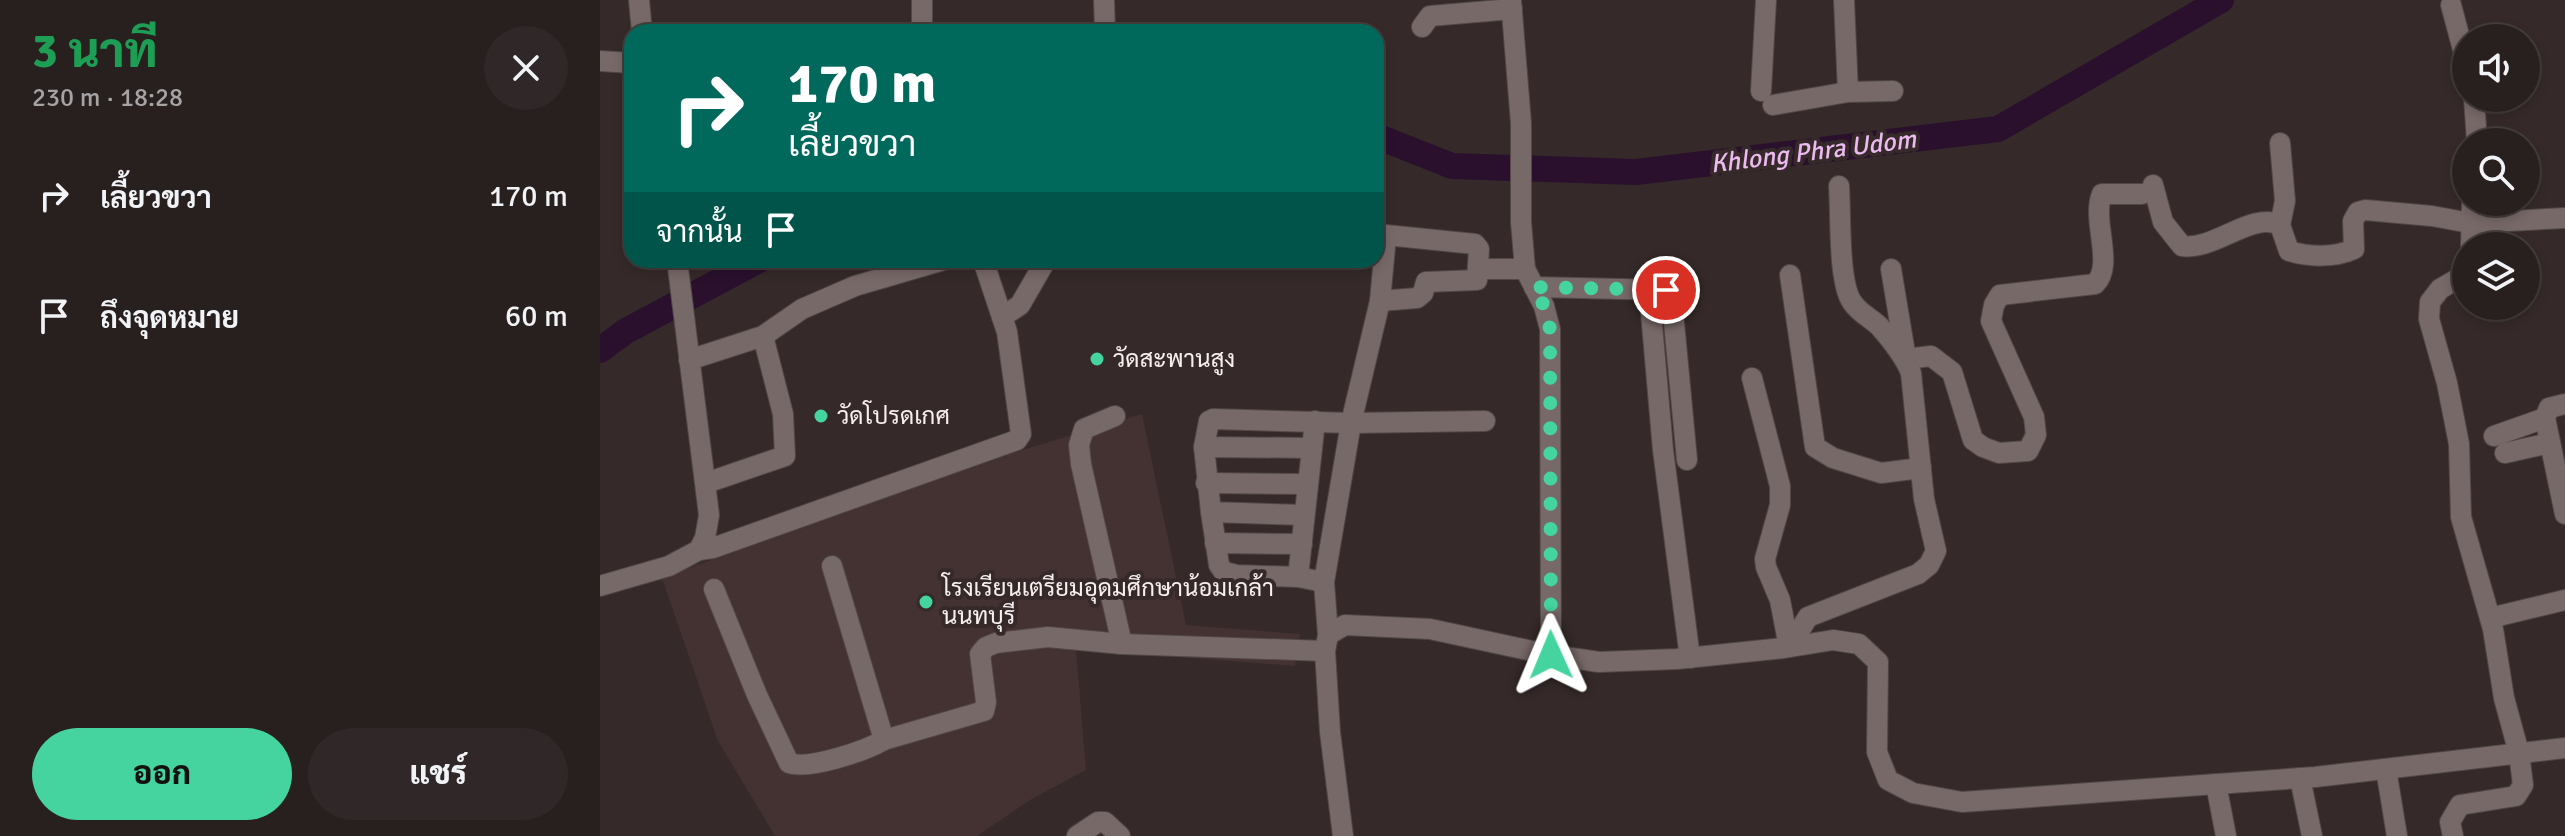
<!DOCTYPE html>
<html lang="th">
<meta charset="utf-8">
<style>
body{margin:0;font-family:Signika,Sarabun,sans-serif;background:#302828;color:#f1f3f6;height:100vh;display:flex;flex-direction:column;font-size:30px;white-space:nowrap}
*{box-sizing:border-box;margin:0}
p{font-size:26px;color:#a5a3a4}
.icon{flex:none;width:44px;height:44px;fill:none;stroke:currentColor;stroke-width:2;stroke-linecap:round;stroke-linejoin:round}
.map{position:relative;flex:1;overflow:hidden}
.sheet{display:flex;flex-direction:column;background:#28201f;width:600px}
.sheet>*{flex:none}
.banner{position:absolute;left:24px;top:24px;width:760px;height:244px;border-radius:24px;box-shadow:0 4px 12px #0003,0 0 0 2px #443e3d;background:#00695c;color:#fff;overflow:hidden}
.fabs{position:absolute;left:1852px;top:24px;display:grid;gap:16px}
.fabs a{display:grid;place-items:center;width:88px;height:88px;border-radius:50%;background:#28201f;box-shadow:0 4px 12px #0003,0 0 0 2px #443e3d;font-size:40px}
.pin{position:absolute;display:grid;place-items:center;width:68px;height:68px;color:#fff;margin:-34px;border:4px solid #fff;border-radius:50%;box-shadow:0 2px 8px #0007}
.me{position:absolute;width:88px;margin:-44px;rotate:359deg;stroke-linejoin:round;filter:drop-shadow(0 0 6px #0008)}
.turn{display:flex;align-items:center;gap:28px;height:168px;padding:0 32px;font-size:36px}
.turn .icon{width:104px;height:104px;stroke-width:2.5}
.turn b{display:block;font-size:56px;line-height:68px}
.then{display:flex;align-items:center;height:76px;padding:0 32px;background:#0003;gap:16px;font-size:30px}
.round{display:grid;place-items:center;flex:none;width:84px;height:84px;border-radius:42px;background:#302828}
.overview{display:flex;align-items:center;justify-content:space-between;height:136px;padding:0 32px}
h1{font-size:48px;font-weight:800;line-height:60px;color:#1e9e55}
.action{display:flex;gap:16px;margin-top:auto;padding:16px 32px}
.action a{flex:1;height:92px;border-radius:48px;background:#45d49f;color:#111;font-size:32px;font-weight:800;line-height:92px;text-align:center}
.action a+a{background:#302828;color:#f1f3f6}
ul{padding:0;list-style:none}
li{display:flex;align-items:center;gap:24px;height:120px;padding:0 32px}
li div{flex:1}
li b{display:block;font-size:30px}
li em{font-style:normal}
main{display:flex;flex:1;min-height:0}
.map>svg:first-child{display:block}
.built{fill:#443131}
.lines{fill:none;stroke-linecap:round;stroke-linejoin:round}
.river{stroke:#2a102d;stroke-width:26}
.minor-casing{stroke:#514747;stroke-width:22}
.minor{stroke:#776968;stroke-width:20}
.route{stroke:#45d49f;stroke-width:14;stroke-dasharray:0 25.2}
.poi-dot{fill:#45d49f;stroke:#352a29;stroke-width:3}
.labels{text-anchor:middle;stroke-width:8;stroke-linejoin:round;paint-order:stroke}
.poi-label{font-size:24px;fill:#f7efef;stroke:#352a29;text-anchor:start}
.water-label{font-size:26px;font-style:italic;fill:#ecbaf1;stroke:#352a29}
</style>
<main>
<section class="sheet">
<div class="overview"><div><h1>3 นาที</h1><p>230 m · 18:28</p></div><a class="round"><svg class="icon" aria-label="close" viewBox="0 0 24 24"><path d="M6 6l12 12M18 6L6 18"/></svg></a></div>
<ul>
<li><svg class="icon" aria-label="right" viewBox="0 0 24 24"><path d="M7 20v-9h11M14 6l5 5-5 5"/></svg><div><b>เลี้ยวขวา</b></div><em>170 m</em></li>
<li><svg class="icon" aria-label="arrive" viewBox="0 0 24 24"><path d="M6 21V4h12l-3 4 3 4H6"/></svg><div><b>ถึงจุดหมาย</b></div><em>60 m</em></li>
</ul>
<div class="action"><a>ออก</a><a>แชร์</a></div>
</section>
<div class="map">
<svg width="1965" height="836" viewBox="0 0 1965 836">
<rect width="100%" height="100%" fill="#352a29"/>
<polygon class="built" points="542,414 586,625 700,634 695,666 476,649 486,770 430,800 377,836 175,836 118,741 62,578 230,516 419,451"/>
<g class="lines">
<g class="river">
<polyline points="776,136 852,166 1036,172 1398,129 1621,0"/>
<polyline points="0,350 26,331 159,260"/>
</g>
<g class="minor-casing">
<g id="minor">
<polyline points="39,0 42,32"/>
<polyline points="504,0 505,32"/>
<polyline points="911,0 921,123 921,222 925,269 944,306 950,329 951,655"/>
<polyline points="1244,0 1248,92 1293,91"/>
<polyline points="1851,5 1866,61"/>
<polyline points="822,27 830,16 912,9"/>
<polyline points="322,32 322,0"/>
<polyline points="0,61 32,63"/>
<polyline points="1161,91 1166,0"/>
<polyline points="1874,98 1877,142"/>
<polyline points="1173,105 1248,92"/>
<polyline points="1680,143 1685,201 1680,225"/>
<path d="M1553,185L1563,222L1582,246C1614,251 1652,211 1680,225L1689,251C1708,257 1735,258 1754,249L1753,221L1758,212L1765,210L1832,216L1870,223L1965,218"/>
<polyline points="776,234 875,244 879,249 877,280 826,282 823,293 817,298 780,301"/>
<polyline points="1871,246 1872,202"/>
<polyline points="77,260 109,515 105,538 99,550"/>
<polyline points="879,269 925,269"/>
<path d="M1291,269L1306,359L1331,356L1352,372L1373,440L1383,447L1399,453L1428,451L1436,435L1434,417L1391,321L1394,305L1400,295L1495,284C1515,265 1491,220 1502,194H1542"/>
<polyline points="1190,275 1215,447 1233,458 1281,473 1321,468"/>
<polyline points="934,287 1066,290 1073,312 1087,460"/>
<polyline points="1049,290 1063,450 1090,658"/>
<polyline points="402,317 420,305 446,260"/>
<polyline points="89,360 163,336 202,309 255,286 344,260"/>
<polyline points="1152,378 1180,486 1180,505 1165,559 1166,567 1180,600 1189,647"/>
<polyline points="1965,404 1949,408 1945,418 1965,514"/>
<polyline points="515,416 484,429 479,445 481,464 522,644"/>
<polyline points="1894,436 1945,418"/>
<polyline points="604,447 712,448"/>
<polyline points="1905,453 1950,443"/>
<polyline points="106,483 185,456 183,414 163,336"/>
<polyline points="606,483 708,484"/>
<polyline points="611,512 619,565 624,572 637,575 698,577 724,582"/>
<polyline points="704,515 611,512 604,447 609,421 613,419 751,423 885,421"/>
<polyline points="615,543 702,544"/>
<polyline points="232,566 284,740 384,711 386,702 380,654 386,647 396,643 448,637 522,644 725,651"/>
<polyline points="698,577 715,421"/>
<polyline points="0,586 69,566 99,550 113,548 417,440 421,434 407,332 383,260"/>
<path d="M114,589L157,695L189,763C209,770 265,751 284,740"/>
<polyline points="1890,618 1965,600"/>
<polyline points="728,635 724,582 751,423 780,301 786,236"/>
<path d="M1200,645L1195,638L1208,617L1318,574L1329,565L1336,551L1324,499L1311,373C1306,359 1290,338 1280,327C1271,318 1259,313 1252,302C1238,282 1241,213 1239,186"/>
<polyline points="1786,769 1797,836"/>
<polyline points="1700,778 1712,836"/>
<polyline points="1616,784 1626,836"/>
<polyline points="477,836 498,822 505,822 520,836"/>
<polyline points="743,836 730,732 725,651 728,635 745,625 830,629 951,655 999,662 1077,659 1184,648 1233,640 1259,644 1278,662 1277,752 1288,780 1313,793 1362,802 1715,777 1965,748"/>
<polyline points="1853,836 1850,822 1860,805 1916,796 1923,785 1919,753 1904,698 1893,629 1861,517 1859,444 1847,383 1829,319 1830,302 1840,289 1859,278 1866,271"/>
</g>
</g>
<use href="#minor" class="minor"/>
</g>
<g class="lines">
<polyline class="route" points="951,655 950,329 944,306 934,287 1066,290"/>
</g>
<g class="poi-dot">
<circle cx="497" cy="359" r="8"/>
<circle cx="221" cy="416" r="8"/>
<circle cx="326" cy="602" r="8"/>
</g>
<g class="labels">
<g class="poi-label">
<text x="513" y="367">วัดสะพานสูง</text>
<text x="237" y="424">วัดโปรดเกศ</text>
<text x="342" y="596">โรงเรียนเตรียมอุดมศึกษาน้อมเกล้า<tspan x="342" dy="28">นนทบุรี</tspan></text>
</g>
<g class="water-label">
<text transform="translate(1213 151) rotate(-7)" y="9">Khlong Phra Udom</text>
</g>
</g>
</svg>
<div class="fabs">
<a><svg class="icon" aria-label="sound" viewBox="0 0 24 24"><path d="M4 9h4l5-4v14l-5-4H4zM17 9q2 3 0 6"/></svg></a>
<a><svg class="icon" aria-label="search" viewBox="0 0 24 24"><circle cx="10" cy="10" r="6"/><path d="M15 15l6 6"/></svg></a>
<a><svg class="icon" aria-label="layers" viewBox="0 0 24 24"><path d="M12 4l9 5-9 5-9-5zM3 14l9 5 9-5"/></svg></a>
</div>
<div class="pin" style="left:1066px;top:290px;background:#d93025"><svg class="icon" aria-label="arrive" viewBox="0 0 24 24"><path d="M6 21V4h12l-3 4 3 4H6"/></svg></div>
<svg class="me" style="left:951px;top:655px" viewBox="-20 -20 40 40"><path d="M0-17L14 15 0 8-14 15z" fill="#45d49f" stroke="#fff" stroke-width="4"/></svg>
<div class="banner">
<div class="turn"><svg class="icon" aria-label="right" viewBox="0 0 24 24"><path d="M7 20v-9h11M14 6l5 5-5 5"/></svg><div><b>170 m</b>เลี้ยวขวา</div></div>
<div class="then">จากนั้น<svg class="icon" aria-label="arrive" viewBox="0 0 24 24"><path d="M6 21V4h12l-3 4 3 4H6"/></svg></div>
</div>
</div>
</main>
